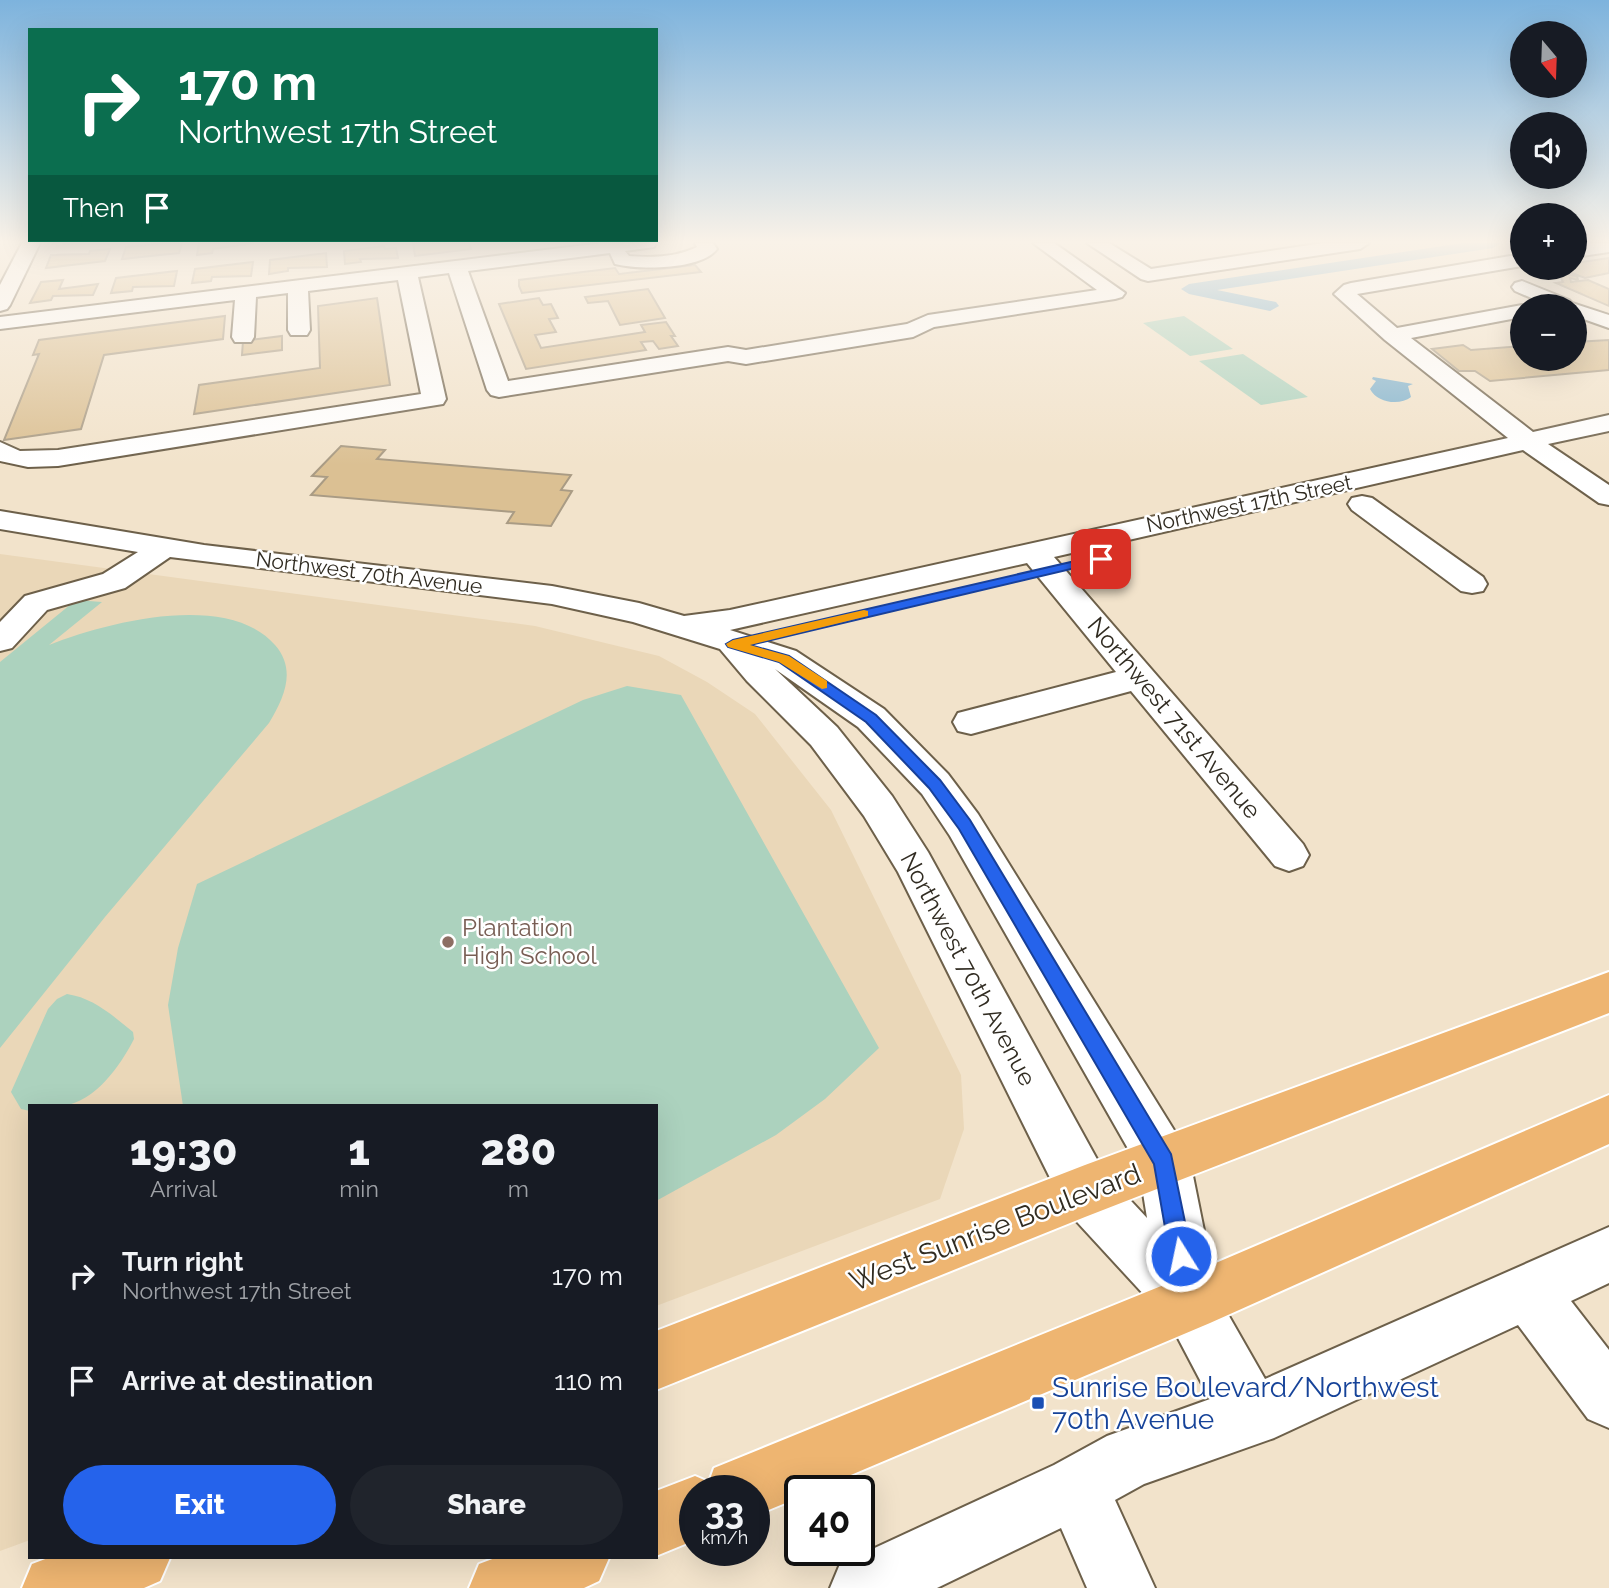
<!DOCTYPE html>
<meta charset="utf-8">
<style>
body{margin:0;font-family:Raleway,sans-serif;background:#20242c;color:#f1f3f6;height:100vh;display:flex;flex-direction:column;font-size:26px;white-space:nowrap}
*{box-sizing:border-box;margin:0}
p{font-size:23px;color:#9ea1a6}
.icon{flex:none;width:38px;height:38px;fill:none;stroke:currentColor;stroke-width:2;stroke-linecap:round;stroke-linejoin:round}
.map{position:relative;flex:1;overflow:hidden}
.details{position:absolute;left:28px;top:1104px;width:630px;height:455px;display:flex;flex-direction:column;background:#171b24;border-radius:0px;box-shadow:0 7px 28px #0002}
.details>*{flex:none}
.top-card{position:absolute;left:28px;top:28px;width:630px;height:214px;border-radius:0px;box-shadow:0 7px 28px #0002;background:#0b6e4f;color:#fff;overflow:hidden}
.needle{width:46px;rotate:161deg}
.tools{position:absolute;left:1510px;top:21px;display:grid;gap:14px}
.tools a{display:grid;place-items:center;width:77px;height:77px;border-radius:50%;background:#171b24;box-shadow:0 7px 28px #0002;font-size:35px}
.speed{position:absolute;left:679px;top:1475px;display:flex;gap:14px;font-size:35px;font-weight:700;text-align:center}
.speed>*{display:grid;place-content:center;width:91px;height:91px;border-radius:50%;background:#171b24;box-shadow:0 7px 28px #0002;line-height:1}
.speed small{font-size:18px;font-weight:400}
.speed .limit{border:4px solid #111;border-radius:10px;background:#fff;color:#111}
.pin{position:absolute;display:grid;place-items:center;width:60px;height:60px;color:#fff;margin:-30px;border-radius:14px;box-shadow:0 4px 10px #0006}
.me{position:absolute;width:77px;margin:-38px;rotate:350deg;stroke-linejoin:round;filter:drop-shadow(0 0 5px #0008)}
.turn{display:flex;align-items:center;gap:24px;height:147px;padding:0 35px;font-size:32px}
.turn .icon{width:91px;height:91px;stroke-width:2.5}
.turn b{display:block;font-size:49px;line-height:60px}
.then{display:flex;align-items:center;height:66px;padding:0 35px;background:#0003;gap:14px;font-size:26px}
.eta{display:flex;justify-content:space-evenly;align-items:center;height:119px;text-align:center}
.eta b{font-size:42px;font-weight:800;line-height:49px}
.primary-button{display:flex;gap:14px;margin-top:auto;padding:14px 35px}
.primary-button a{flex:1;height:80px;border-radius:42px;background:#2563eb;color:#fff;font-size:28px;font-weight:800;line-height:80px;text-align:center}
.primary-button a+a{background:#20242c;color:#f1f3f6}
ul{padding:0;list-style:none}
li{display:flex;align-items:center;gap:21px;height:105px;padding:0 35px}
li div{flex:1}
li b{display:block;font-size:26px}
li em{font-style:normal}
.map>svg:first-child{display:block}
.built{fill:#ead7b8}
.green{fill:#acd2be}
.water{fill:#7eb1cd}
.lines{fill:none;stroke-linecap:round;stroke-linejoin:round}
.canal{fill:#7eb1cd;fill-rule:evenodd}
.building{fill:#dbc093;stroke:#a99b84;stroke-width:2}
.minor-casing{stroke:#6d604a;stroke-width:4}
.highway-casing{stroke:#fff;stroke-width:4}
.minor{fill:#fff;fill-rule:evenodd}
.highway{fill:#eeb571;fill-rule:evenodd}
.route{fill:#2563eb;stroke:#184099;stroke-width:2}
.slow{fill:#f59e0b}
.education-dot{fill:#8d6e63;stroke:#fff;stroke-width:2.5}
.transit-dot{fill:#1a4fb4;stroke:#fff;stroke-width:2.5}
.labels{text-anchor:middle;stroke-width:5;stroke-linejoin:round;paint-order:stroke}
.far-street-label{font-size:21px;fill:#312c22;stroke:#fff}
.street-label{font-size:24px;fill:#312c22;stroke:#fff}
.education-label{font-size:24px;fill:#785e54;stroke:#fff;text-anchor:start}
.near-street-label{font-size:28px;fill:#312c22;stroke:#fff}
.near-transit-label{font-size:28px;fill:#164399;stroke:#fff;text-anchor:start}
</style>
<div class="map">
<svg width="1609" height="1588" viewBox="0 0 1609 1588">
<rect width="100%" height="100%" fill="#f2e3cb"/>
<polygon class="built" points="0,554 535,626 659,656 707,682 755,714 831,810 961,1075 964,1129 940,1199 656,1306 656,1106 30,1106 30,1540 0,1551"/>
<g class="green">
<polygon points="1184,316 1233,349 1190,356 1143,323"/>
<polygon points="1243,354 1308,397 1261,405 1199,361"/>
<path d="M76,600L102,602L49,645C107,622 228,591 275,645C297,670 284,698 269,723L105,917L0,1048V662Z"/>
<polygon points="627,686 681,695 879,1048 825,1099 776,1135 656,1201 656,1106 183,1106 168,1005 178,948 197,884 583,700"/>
<path d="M67,994C94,998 113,1016 133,1032L134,1039C120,1066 96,1101 63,1106C53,1108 40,1106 30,1106V1111L21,1109L11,1092L48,1009L57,999Z"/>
</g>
<path class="water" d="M1373,377L1413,384L1408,386L1411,397C1400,406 1377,403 1370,389L1376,381L1372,379Z"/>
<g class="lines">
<polygon class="canal" points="1463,243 1501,243 1493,248 1217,290 1276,302 1279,306 1270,311 1189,294 1181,289 1189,284"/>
</g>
<g class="building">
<polygon points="166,243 182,243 179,253 122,259 126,247"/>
<polygon points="199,243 254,243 213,249 212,253 197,255"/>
<polygon points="413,243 469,243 471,249 415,256"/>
<polygon points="384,246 385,249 396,248 398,258 360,259 361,262 345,264 344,251"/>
<polygon points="110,249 105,261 46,268 51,255 89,254 90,251"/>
<polygon points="326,253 327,267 288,268 288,271 269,274 270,260"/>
<polygon points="1609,258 1609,273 1585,278 1569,272 1570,275 1577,276 1578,280 1570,278 1571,282 1588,280 1609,289 1609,306 1556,283 1563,282 1561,278 1550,276 1549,269 1561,272 1557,268 1575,268 1575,263"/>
<polygon points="253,262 251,276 212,277 211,281 192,283 195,269"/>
<polygon points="695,265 701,272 522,293 519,286 519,280 615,268 619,274"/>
<polygon points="177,271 174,286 133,287 132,291 111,293 116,278"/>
<polygon points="63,280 59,289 98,284 93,295 53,296 51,300 30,303 41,282"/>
<polygon points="648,289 665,318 620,325 608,301 588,303 585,297"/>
<polygon points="377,298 390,385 194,414 199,385 320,368 318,306"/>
<polygon points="539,298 543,305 551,304 558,318 549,319 556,332 535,335 541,348 645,332 641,325 666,322 675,336 671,336 678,346 659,349 653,341 641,342 646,350 526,369 499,304"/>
<polygon points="225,316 223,339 104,355 81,429 4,440 39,354 33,355 39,340"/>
<polygon points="282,336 282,350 242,355 243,341"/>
<polygon points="1609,340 1609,370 1490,381 1475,371 1459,371 1432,349 1463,345 1471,350 1522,346 1522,359 1575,359 1575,342"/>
<polygon points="341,446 385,450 377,459 571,475 561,490 572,491 551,526 507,523 514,512 311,495 327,477 312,476"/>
</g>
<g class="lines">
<g class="minor-casing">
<g id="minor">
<polygon points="22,243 40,243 10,305 7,309 0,311 0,285"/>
<path d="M602,243H656L654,247L625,251L629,256C651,258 677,257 697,247L695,243H713L717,249C701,270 640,270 615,264L610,253L468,271L508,381L728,347L746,350L907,324L928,315L1097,290L1033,243H1054L1125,293L1122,297L1115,299L934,327L913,337L746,364L728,361L499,397L491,395L487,390L449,273L418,277L446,399L443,404L58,466L28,467L0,461V442L20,451L58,450L421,394L398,280L308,291L310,330L307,335H291L288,330V293L256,297L254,337L251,342H235L232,337L235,300L0,329V317Z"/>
<polygon points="1087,243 1109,243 1151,269 1323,243 1369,243 1360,249 1148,281 1141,279"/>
<polygon points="1591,243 1609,243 1609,252 1575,257 1575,245"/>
<path d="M1522,254V266L1357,294L1397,328L1522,305L1528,306H1522V317L1411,338L1533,432L1609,415V431L1548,444L1609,485V505L1599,503L1523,450L1054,557L1303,844L1309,855L1303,866L1289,871L1275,866L1131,691L971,734L958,731L953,722L958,713L1116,672L1027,563L730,630L796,651L884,709L948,774L978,814L1182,1143L1190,1161L1217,1295L1265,1379L1609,1227V1283L1571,1301L1609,1350V1428L1588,1419L1518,1325L1274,1438L1144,1484L1115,1500L1155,1588H1087L1061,1528L937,1588H830L840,1564L1054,1465L1107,1436L1210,1399L1170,1323L1066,1210L898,872L864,816L811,745L747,681L720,649L633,622L552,604L170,557L125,588L47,610L12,648L0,651V622L25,596L103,574L138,552L0,529V511L204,545L552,586L639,603L684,616L730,610L1508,438L1385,340L1334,294L1344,285L1351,283ZM775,669L858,727L922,794L950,836L1139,1168L1147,1218L1104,1172L928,852L892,796L837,727Z"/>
<polygon points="1522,281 1569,300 1572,303 1609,315 1609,328 1575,316 1575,306 1550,306 1515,291 1512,287 1515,283"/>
<polygon points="1362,496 1372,498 1483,577 1487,584 1483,591 1472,593 1461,591 1352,510 1348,504 1352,498"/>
</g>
</g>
<g class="highway-casing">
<g id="highway">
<polygon points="1609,972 1609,1013 1085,1217 656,1390 656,1331 1085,1165"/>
<polygon points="1609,1095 1609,1144 1210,1323 813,1491 800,1491 800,1497 754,1516 754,1491 695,1491 695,1540 656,1556 656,1491 695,1476 709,1482 714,1468 1176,1280"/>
<polygon points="48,1558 170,1558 160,1581 144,1588 22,1588 32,1564"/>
<polygon points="495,1558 609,1558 599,1581 584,1588 469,1588 479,1564"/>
</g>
</g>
<use href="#minor" class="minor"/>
<use href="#highway" class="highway"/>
</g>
<linearGradient id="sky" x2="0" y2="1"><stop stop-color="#7db3dd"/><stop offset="0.52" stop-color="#f9f2e8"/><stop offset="1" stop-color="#f9f2e8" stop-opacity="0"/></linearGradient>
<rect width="1609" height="465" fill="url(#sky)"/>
<polygon class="route" points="1101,555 1105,556 1105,561 750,645 789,656 876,715 940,780 970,820 1171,1154 1192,1256 1189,1264 1181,1267 1173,1264 1170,1256 1154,1164 959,829 929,788 866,722 779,662 728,647 726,644 733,640"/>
<polygon class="slow" points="864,610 868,611 868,616 750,645 789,656 827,681 827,688 822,689 779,662 728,647 726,644 733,640"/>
<circle class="education-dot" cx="448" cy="942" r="7"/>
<rect class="transit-dot" x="1031" y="1396" width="14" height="14" rx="3.5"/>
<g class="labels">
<g class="far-street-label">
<text transform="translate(1249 504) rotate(-12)" y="7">Northwest 17th Street</text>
<text transform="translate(369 573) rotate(7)" y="7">Northwest 70th Avenue</text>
</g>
<g class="street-label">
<text transform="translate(1174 718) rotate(50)" y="8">Northwest 71st Avenue</text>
<text transform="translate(968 969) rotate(62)" y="8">Northwest 70th Avenue</text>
</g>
<g class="education-label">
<text x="462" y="936">Plantation<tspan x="462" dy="28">High School</tspan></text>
</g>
<g class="near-street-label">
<text transform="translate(995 1227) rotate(-21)" y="10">West Sunrise Boulevard</text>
</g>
<g class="near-transit-label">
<text x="1052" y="1397">Sunrise Boulevard/Northwest<tspan x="1052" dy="32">70th Avenue</tspan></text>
</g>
</g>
</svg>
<div class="tools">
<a><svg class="needle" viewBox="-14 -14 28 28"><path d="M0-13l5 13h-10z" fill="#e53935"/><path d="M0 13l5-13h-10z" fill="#9ea1a6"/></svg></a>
<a><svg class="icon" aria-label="sound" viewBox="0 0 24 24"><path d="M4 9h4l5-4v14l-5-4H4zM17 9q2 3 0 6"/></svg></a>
<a>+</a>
<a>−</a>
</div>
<div class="speed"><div>33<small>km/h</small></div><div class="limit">40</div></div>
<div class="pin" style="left:1101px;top:559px;background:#d93025"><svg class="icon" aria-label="arrive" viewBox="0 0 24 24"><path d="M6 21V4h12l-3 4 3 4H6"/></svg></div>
<svg class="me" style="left:1181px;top:1256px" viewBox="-20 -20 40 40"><circle r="17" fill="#2563eb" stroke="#fff" stroke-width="3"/><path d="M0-11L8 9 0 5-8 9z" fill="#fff"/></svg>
<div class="top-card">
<div class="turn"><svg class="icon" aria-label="right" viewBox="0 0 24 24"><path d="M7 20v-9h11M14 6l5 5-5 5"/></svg><div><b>170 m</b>Northwest 17th Street</div></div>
<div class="then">Then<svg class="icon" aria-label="arrive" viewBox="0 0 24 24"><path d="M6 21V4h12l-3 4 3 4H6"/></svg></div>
</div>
<section class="details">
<div class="eta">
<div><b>19:30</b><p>Arrival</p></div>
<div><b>1</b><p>min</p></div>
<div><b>280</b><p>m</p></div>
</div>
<ul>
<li><svg class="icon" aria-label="right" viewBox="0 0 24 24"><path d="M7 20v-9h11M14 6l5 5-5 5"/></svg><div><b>Turn right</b><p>Northwest 17th Street</p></div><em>170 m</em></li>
<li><svg class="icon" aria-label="arrive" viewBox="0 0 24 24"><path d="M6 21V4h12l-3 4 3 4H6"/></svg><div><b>Arrive at destination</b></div><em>110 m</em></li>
</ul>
<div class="primary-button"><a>Exit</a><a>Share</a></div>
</section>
</div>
